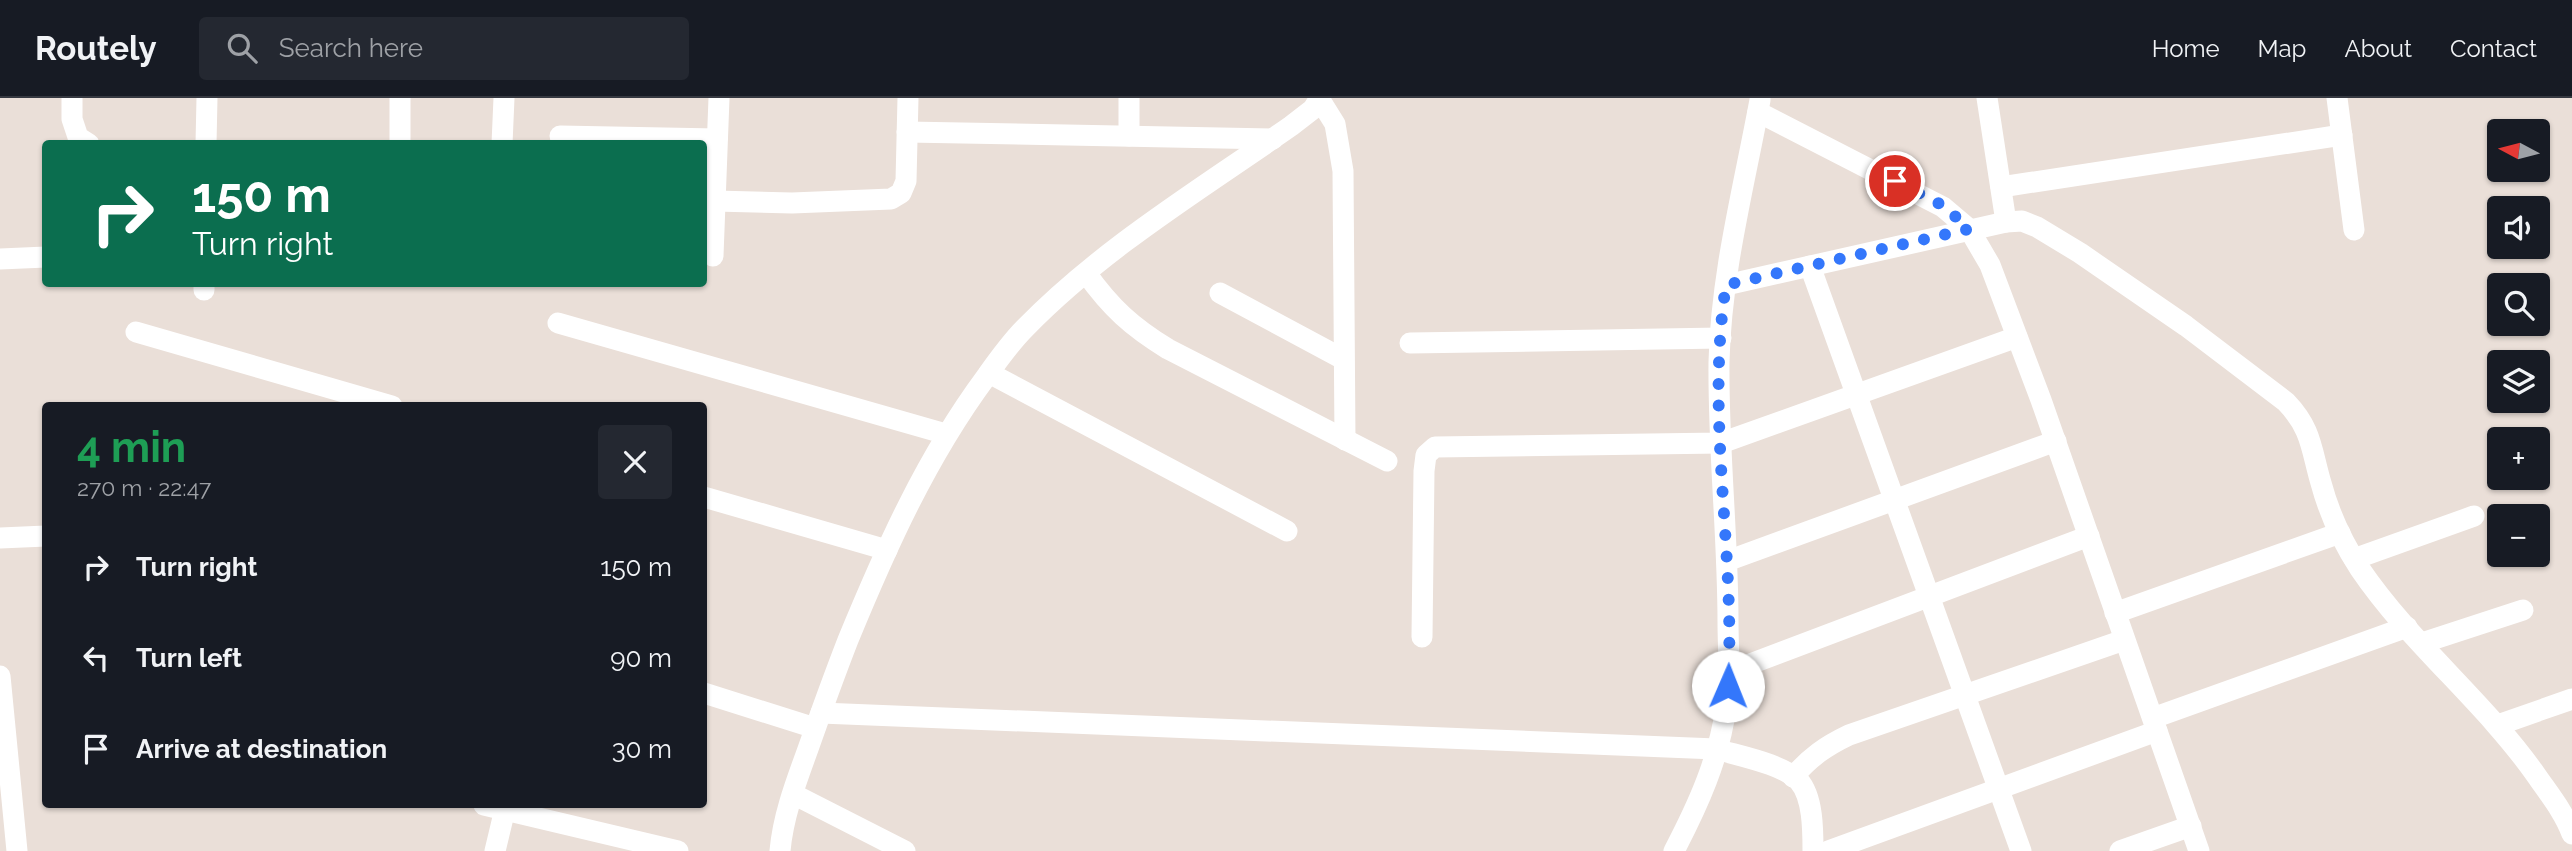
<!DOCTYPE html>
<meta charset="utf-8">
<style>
body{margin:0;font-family:Raleway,sans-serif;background:#242831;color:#f1f3f6;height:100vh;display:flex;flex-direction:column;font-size:26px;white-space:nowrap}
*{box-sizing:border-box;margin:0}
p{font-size:23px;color:#9ea1a6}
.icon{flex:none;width:38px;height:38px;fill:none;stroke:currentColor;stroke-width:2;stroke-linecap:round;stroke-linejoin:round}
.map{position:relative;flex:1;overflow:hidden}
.drawer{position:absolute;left:42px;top:304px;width:665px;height:406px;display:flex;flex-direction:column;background:#171b24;border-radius:7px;box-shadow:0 2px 5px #0004}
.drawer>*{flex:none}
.guide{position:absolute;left:42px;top:42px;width:665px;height:147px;border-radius:7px;box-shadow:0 2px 5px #0004;background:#0b6e4f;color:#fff;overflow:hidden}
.needle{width:46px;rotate:277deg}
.controls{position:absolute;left:2487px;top:21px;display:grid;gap:14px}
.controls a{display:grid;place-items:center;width:63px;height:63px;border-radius:7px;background:#171b24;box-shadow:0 2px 5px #0004;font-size:35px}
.pin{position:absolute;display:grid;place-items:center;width:60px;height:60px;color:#fff;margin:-30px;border:4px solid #fff;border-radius:50%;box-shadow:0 2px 7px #0007}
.me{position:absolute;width:77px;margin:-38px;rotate:1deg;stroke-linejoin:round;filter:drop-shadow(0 0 5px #0008)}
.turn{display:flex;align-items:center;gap:24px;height:147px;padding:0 35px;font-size:32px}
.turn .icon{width:91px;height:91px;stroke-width:2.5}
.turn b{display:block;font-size:49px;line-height:60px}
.round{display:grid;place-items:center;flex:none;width:74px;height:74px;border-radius:7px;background:#242831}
.head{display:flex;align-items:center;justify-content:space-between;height:119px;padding:0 35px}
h1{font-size:42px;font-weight:700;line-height:52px;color:#1e9e55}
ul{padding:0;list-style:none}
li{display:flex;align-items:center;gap:21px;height:91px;padding:0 35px}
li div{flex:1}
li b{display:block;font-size:26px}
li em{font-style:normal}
header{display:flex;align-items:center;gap:42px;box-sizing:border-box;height:98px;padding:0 35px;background:#171b24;border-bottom:2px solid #363941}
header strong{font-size:33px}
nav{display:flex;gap:38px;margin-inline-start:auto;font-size:24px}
.search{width:490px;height:63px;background:#242831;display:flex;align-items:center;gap:18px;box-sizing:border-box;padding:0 24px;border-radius:7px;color:#9ea1a6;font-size:26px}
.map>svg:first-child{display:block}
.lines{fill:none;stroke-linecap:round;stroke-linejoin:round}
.minor{stroke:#fff;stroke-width:21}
.route{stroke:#3477fb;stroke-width:12;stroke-dasharray:0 21.6}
</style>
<header>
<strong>Routely</strong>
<div class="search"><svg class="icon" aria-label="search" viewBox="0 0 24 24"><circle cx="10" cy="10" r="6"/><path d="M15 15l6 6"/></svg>Search here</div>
<nav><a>Home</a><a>Map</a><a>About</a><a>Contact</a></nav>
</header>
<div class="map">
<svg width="2572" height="753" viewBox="0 0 2572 753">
<rect width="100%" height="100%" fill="#eadfd8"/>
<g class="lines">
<g class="minor">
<polyline points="72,0 72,21 78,39 89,46"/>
<polyline points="1987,0 2006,124"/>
<polyline points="2337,0 2354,132"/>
<polyline points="1320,2 1335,26 1343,73 1345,342"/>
<polyline points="1758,14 1943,109 1969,131 1990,167 2041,302 2199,753"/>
<polyline points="907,34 1273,41"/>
<polyline points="560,38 717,41"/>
<polyline points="1129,38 1129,0"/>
<polyline points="206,46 207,0"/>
<polyline points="400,46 400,0"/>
<polyline points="502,46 504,0"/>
<polyline points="2001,89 2342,37"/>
<polyline points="715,103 792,105 891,101 901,95 906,83 908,0"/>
<polyline points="713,158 719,0"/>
<polyline points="0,161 46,159"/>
<polyline points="1810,168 2021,753"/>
<path d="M1086,175C1111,210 1132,229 1168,251L1387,363"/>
<path d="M1726,187L2006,124L2022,123L2037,129L2080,155L2186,228L2286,304C2312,331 2311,351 2321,385C2329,415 2343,445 2360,471C2411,546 2484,603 2536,677C2549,696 2564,714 2572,736"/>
<polyline points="204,192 204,186"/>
<polyline points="1220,195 1343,261"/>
<polyline points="558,225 946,336"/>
<polyline points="136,234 392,308"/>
<polyline points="1410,245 1721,240"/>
<polyline points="989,275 1287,433"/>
<polyline points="704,399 887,452"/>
<polyline points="0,440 46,438"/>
<polyline points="2354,461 2474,418"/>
<polyline points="1727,463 2056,343"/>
<polyline points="2115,515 2340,435"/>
<polyline points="1422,539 1424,373 1426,357 1435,349 1721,345 2017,239"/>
<polyline points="2422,545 2523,512"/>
<polyline points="1729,574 2089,438"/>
<polyline points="0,578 17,753"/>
<polyline points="704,595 815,630"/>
<path d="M821,615L1716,651C1739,658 1783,666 1799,683C1813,699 1813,732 1813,753"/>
<polyline points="2153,620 2407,529"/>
<polyline points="2498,627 2572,601"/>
<path d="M1793,679C1810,659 1826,648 1849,637L2124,542"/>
<polyline points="793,696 905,753"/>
<polyline points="484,707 678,753"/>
<polyline points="495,753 506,707"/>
<path d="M780,753C783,718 796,684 808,651C821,614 834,578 848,542C886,450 926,360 986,279C998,262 1010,245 1025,230C1103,150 1201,91 1291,28L1313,11L1320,0"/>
<path d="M1674,753C1698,707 1719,661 1726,609C1731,581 1728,552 1728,524C1728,437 1718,351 1719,264C1721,175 1744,89 1760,2"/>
<polyline points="1828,753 2157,633"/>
<polyline points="2120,753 2191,728"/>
</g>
</g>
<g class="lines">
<path class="route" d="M1728,588C1736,454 1705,320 1726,187L1969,131L1944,108L1895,83"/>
</g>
</svg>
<div class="controls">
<a><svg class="needle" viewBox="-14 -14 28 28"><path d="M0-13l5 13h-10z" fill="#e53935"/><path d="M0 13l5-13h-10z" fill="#9ea1a6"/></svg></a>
<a><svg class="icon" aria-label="sound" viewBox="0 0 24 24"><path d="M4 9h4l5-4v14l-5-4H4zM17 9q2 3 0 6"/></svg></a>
<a><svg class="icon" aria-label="search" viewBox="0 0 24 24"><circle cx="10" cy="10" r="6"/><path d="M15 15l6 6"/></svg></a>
<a><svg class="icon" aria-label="layers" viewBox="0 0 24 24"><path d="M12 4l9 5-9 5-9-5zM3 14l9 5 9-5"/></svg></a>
<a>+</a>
<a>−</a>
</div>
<div class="pin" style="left:1895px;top:83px;background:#d93025"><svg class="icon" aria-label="arrive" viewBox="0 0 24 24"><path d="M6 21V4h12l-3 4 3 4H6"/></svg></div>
<svg class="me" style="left:1728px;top:588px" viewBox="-20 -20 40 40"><circle r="19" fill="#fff"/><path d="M0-13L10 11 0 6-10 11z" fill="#3477fb"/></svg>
<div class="guide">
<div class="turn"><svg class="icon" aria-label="right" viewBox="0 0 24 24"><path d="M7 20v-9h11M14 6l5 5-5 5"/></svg><div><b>150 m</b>Turn right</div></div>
</div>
<section class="drawer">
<div class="head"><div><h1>4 min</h1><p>270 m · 22:47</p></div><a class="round"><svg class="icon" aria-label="close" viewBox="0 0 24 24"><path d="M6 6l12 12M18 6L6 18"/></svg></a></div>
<ul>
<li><svg class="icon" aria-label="right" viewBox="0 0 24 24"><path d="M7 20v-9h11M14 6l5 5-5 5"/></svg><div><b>Turn right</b></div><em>150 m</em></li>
<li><svg class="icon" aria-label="left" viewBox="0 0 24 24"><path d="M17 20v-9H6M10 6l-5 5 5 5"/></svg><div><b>Turn left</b></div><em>90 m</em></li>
<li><svg class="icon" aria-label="arrive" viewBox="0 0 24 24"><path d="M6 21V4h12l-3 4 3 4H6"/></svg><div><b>Arrive at destination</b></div><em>30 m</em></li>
</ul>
</section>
</div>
